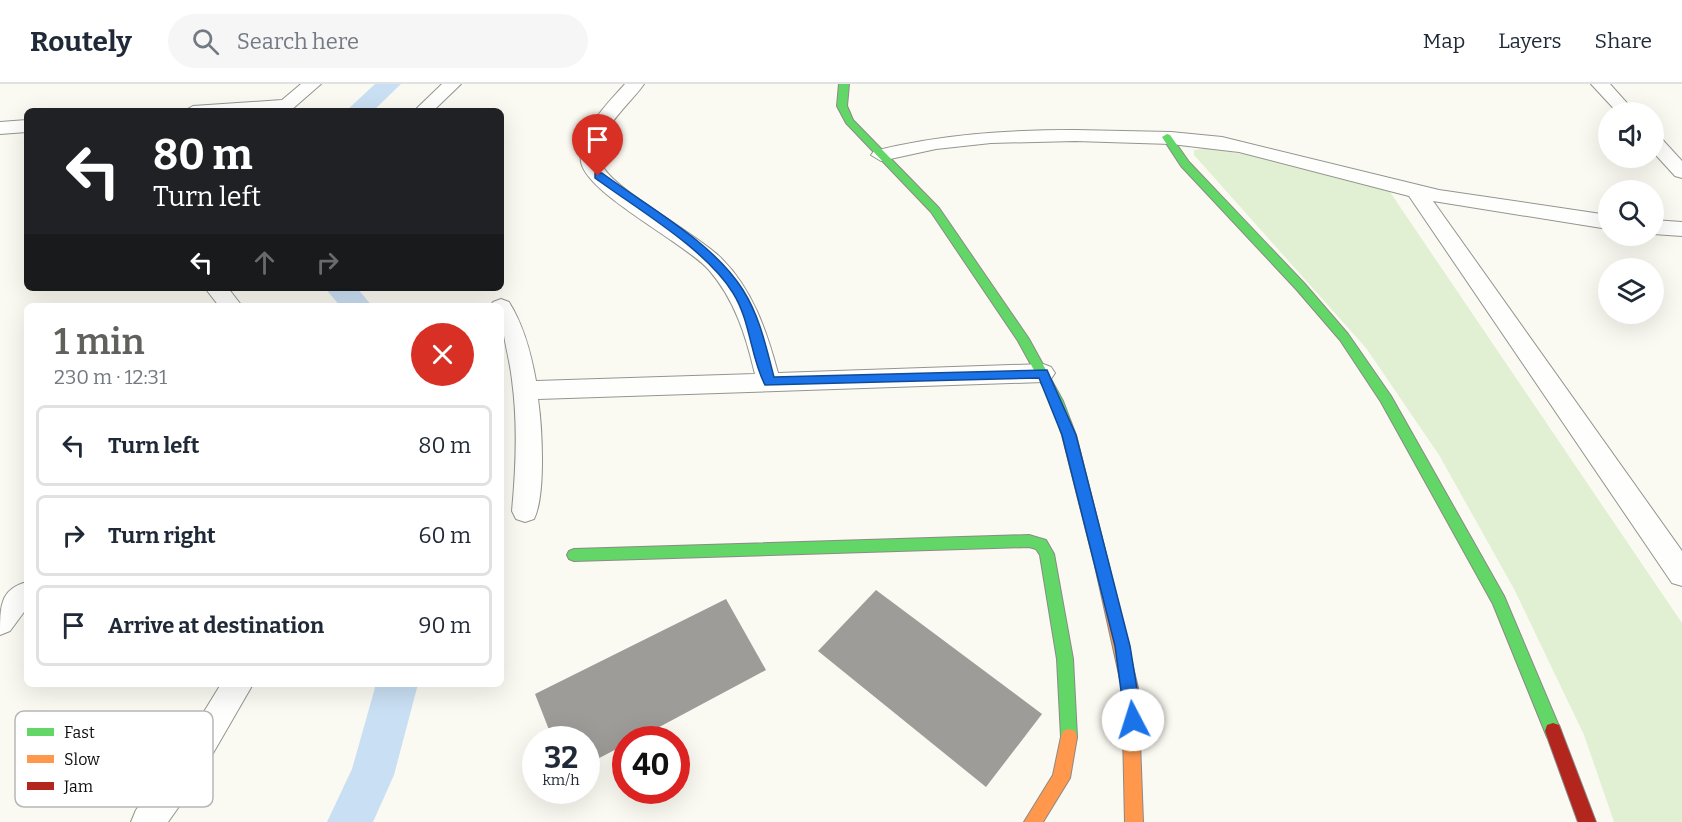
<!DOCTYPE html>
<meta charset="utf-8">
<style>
body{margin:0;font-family:Bitter,serif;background:#f6f6f7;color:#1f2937;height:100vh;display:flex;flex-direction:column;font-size:22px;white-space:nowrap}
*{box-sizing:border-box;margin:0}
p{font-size:20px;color:#747a83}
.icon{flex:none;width:33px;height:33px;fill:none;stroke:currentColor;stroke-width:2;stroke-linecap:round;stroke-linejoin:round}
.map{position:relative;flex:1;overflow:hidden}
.drawer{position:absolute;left:24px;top:219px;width:480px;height:384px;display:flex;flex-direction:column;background:#fff;border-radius:9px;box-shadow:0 6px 24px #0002}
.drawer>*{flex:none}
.top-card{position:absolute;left:24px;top:24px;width:480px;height:183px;border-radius:9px;box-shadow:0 6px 24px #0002;background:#202124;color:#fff;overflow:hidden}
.tools{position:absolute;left:1598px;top:18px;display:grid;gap:12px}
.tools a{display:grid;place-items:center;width:66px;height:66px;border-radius:50%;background:#fff;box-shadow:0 6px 24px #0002;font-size:30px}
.speed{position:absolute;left:522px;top:642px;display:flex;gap:12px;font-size:30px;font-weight:700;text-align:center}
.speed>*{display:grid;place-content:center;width:78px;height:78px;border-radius:50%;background:#fff;box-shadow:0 6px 24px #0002;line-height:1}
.speed small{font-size:15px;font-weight:400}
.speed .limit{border:9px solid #d22;background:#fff;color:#111}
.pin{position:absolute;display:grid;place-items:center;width:51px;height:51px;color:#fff;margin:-62px -26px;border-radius:50% 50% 50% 0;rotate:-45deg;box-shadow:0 0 6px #0007}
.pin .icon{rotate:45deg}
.me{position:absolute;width:66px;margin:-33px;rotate:355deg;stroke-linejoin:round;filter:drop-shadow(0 0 4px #0008)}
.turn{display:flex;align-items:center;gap:21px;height:126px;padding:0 30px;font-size:27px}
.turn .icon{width:78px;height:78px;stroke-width:2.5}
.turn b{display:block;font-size:42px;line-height:51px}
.lanes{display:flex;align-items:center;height:57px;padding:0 30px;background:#0003;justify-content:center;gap:30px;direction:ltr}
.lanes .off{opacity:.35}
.round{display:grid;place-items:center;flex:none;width:63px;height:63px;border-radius:32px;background:#f6f6f7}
.summary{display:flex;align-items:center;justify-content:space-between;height:102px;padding:0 30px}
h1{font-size:36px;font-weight:600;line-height:45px;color:#60605d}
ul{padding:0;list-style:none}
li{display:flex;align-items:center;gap:18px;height:81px;margin:0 12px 9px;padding:0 18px;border:3px solid #e0e1e3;border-radius:9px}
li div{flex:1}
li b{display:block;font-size:22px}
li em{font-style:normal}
header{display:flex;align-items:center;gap:36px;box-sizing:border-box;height:84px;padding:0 30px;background:#fff;border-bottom:2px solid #e0e1e3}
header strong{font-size:28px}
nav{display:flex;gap:33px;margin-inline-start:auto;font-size:21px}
.search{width:420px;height:54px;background:#f6f6f7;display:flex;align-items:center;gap:15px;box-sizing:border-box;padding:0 21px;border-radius:33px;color:#747a83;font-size:22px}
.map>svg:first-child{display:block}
.green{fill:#e1f0d3}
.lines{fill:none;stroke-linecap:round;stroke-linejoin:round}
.canal{fill:#c9dff3;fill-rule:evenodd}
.building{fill:#9e9c98}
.street-casing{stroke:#949490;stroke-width:2}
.fast-casing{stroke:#8b8a87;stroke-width:2}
.slow-casing{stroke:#8b8a87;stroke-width:2}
.jam-casing{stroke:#8b8a87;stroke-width:2}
.street{fill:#fefefd;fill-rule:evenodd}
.fast{fill:#63d668;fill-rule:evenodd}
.slow{fill:#ff974d;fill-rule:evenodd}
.jam{fill:#b3261e;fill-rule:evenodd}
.route{fill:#1a73e8;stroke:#114b97;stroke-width:1.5}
.key{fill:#fff;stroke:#b6b6b6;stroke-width:1.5}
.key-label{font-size:16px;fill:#0d0d0d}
</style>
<header>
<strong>Routely</strong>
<div class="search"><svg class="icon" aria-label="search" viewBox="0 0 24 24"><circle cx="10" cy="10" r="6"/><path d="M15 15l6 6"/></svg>Search here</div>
<nav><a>Map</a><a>Layers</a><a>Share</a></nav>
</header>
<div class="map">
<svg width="1682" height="738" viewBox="0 0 1682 738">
<rect width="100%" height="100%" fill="#fbfaf2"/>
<polygon class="green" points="1208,64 1253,72 1388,105 1682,539 1682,738 1614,738 1584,651 1514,505 1439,371 1366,264 1194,71 1194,66"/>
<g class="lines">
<g class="canal">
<polygon points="375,0 401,0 373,27 346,27"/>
<polygon points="325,204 357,204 372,222 340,222"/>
<polygon points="376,600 418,600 394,691 373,738 327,738 352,685"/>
</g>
</g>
<g class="building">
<polygon points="876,506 1042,630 986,703 818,567"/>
<polygon points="726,515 766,586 635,656 626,656 626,660 586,681 586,656 553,656 535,610"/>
</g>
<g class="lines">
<g class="street-casing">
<g id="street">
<polygon points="301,0 321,0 290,27 184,27 193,22 282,16"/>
<polygon points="442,0 461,0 433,27 414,27"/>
<path d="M625,0H644C629,22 594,47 601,78C606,102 701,152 722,175C753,206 767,248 778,289L1043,280L1051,283L1055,289L1051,295L1043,298L538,315C542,342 546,411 534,435L525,438L516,435L512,427C516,384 518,339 512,296C509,270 501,248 501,222H490L493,218L501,215L509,218C524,242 531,269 536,297L755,290C746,252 735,216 709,186C684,158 587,110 581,78C577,49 608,19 625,0Z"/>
<polygon points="1591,0 1610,0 1635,28 1617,28"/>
<polygon points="27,36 27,48 0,50 0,38"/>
<path d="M1075,46L1171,48L1222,53L1439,106L1608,131V145L1433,117L1682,467V502L1672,499L1409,112L1239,68L1171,60L1075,57L991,59L936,65L881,77L871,71L874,67C941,50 1007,46 1075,46Z"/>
<polygon points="1653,51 1660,53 1682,77 1682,94 1675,92 1653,68"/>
<polygon points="1653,136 1682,138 1682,152 1653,150"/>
<polygon points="205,204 228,204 242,222 219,222"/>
<path d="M27,498V524L10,547L0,551C0,522 0,505 27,498Z"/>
<polygon points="221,600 253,600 197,697 168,738 131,738 136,726 175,675"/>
</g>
</g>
<g class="fast-casing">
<g id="fast">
<polygon points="839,0 849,0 847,22 853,36 939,124 1029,255 1063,317 1076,351 1109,482 1107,487 1102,488 1097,487 1095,482 1062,351 1051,317 1018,257 931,128 846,39 837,22"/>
<polygon points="1167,50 1170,51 1189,78 1304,199 1348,250 1391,312 1504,512 1561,647 1559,653 1553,655 1547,653 1493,520 1381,318 1340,256 1296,205 1181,82 1162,53"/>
<polygon points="1029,451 1046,456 1054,470 1073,575 1077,653 1075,659 1069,661 1063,659 1061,653 1057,575 1040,471 1036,465 1029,463 574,477 569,475 567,471 569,467 574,465"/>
</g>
</g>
<g class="slow-casing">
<g id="slow">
<polygon points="1102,476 1107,477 1109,482 1138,604 1143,738 1125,738 1122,604 1095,482 1097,477"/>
<polygon points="1069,645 1075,647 1077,653 1070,694 1043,738 1024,738 1053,691 1061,653 1063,647"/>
</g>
</g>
<g class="jam-casing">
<polygon id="jam" points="1553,639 1559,641 1596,738 1578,738 1545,647 1547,641"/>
</g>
<use href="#street" class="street"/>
<use href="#fast" class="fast"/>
<use href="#slow" class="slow"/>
<use href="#jam" class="jam"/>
</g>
<path class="route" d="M595,89H602C648,123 713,158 743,206C760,233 766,263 774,293L1047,286L1076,351L1130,562L1142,636L1139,642L1133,644L1127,642L1125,636L1115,562L1062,351L1039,294L765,301C750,272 751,238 733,209C706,165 637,125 595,94Z"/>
<rect x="15" y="627" width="198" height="96" rx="9" class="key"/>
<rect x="27" y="644" width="27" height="8" fill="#63d668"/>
<rect x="27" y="671" width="27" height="8" fill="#ff974d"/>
<rect x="27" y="698" width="27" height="8" fill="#b3261e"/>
<g class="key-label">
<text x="64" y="654">Fast</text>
<text x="64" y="681">Slow</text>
<text x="64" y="708">Jam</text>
</g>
</svg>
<div class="tools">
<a><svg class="icon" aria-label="sound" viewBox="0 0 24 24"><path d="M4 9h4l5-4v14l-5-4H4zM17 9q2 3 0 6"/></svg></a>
<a><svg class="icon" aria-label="search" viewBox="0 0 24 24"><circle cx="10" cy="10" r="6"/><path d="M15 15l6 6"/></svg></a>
<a><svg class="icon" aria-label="layers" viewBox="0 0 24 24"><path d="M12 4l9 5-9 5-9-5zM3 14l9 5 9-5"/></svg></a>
</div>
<div class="speed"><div>32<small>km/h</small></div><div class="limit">40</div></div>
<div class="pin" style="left:598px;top:92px;background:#d93025"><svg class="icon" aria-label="arrive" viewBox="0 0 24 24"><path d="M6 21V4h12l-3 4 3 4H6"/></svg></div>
<svg class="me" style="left:1133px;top:636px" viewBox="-20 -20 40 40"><circle r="19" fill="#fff"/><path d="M0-13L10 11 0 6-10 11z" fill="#1a73e8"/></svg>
<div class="top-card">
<div class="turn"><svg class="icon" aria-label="left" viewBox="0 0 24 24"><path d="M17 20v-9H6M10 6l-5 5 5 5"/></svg><div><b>80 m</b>Turn left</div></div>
<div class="lanes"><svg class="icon" aria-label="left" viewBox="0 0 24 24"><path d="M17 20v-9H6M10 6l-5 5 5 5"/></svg><svg class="icon off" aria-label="ahead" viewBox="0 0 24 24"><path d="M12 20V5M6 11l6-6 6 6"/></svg><svg class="icon off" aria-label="right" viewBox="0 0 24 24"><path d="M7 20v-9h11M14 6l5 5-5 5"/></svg></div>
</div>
<section class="drawer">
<div class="summary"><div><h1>1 min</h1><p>230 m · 12:31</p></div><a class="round" style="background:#d93025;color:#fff"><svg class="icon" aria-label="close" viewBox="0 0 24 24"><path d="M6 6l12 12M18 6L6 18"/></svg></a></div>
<ul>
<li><svg class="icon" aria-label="left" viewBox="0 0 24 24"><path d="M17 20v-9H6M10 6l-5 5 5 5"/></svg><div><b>Turn left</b></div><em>80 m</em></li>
<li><svg class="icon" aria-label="right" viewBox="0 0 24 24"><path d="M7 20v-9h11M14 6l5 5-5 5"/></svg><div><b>Turn right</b></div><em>60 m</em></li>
<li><svg class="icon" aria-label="arrive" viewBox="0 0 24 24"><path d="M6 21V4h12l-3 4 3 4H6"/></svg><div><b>Arrive at destination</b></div><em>90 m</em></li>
</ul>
</section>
</div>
